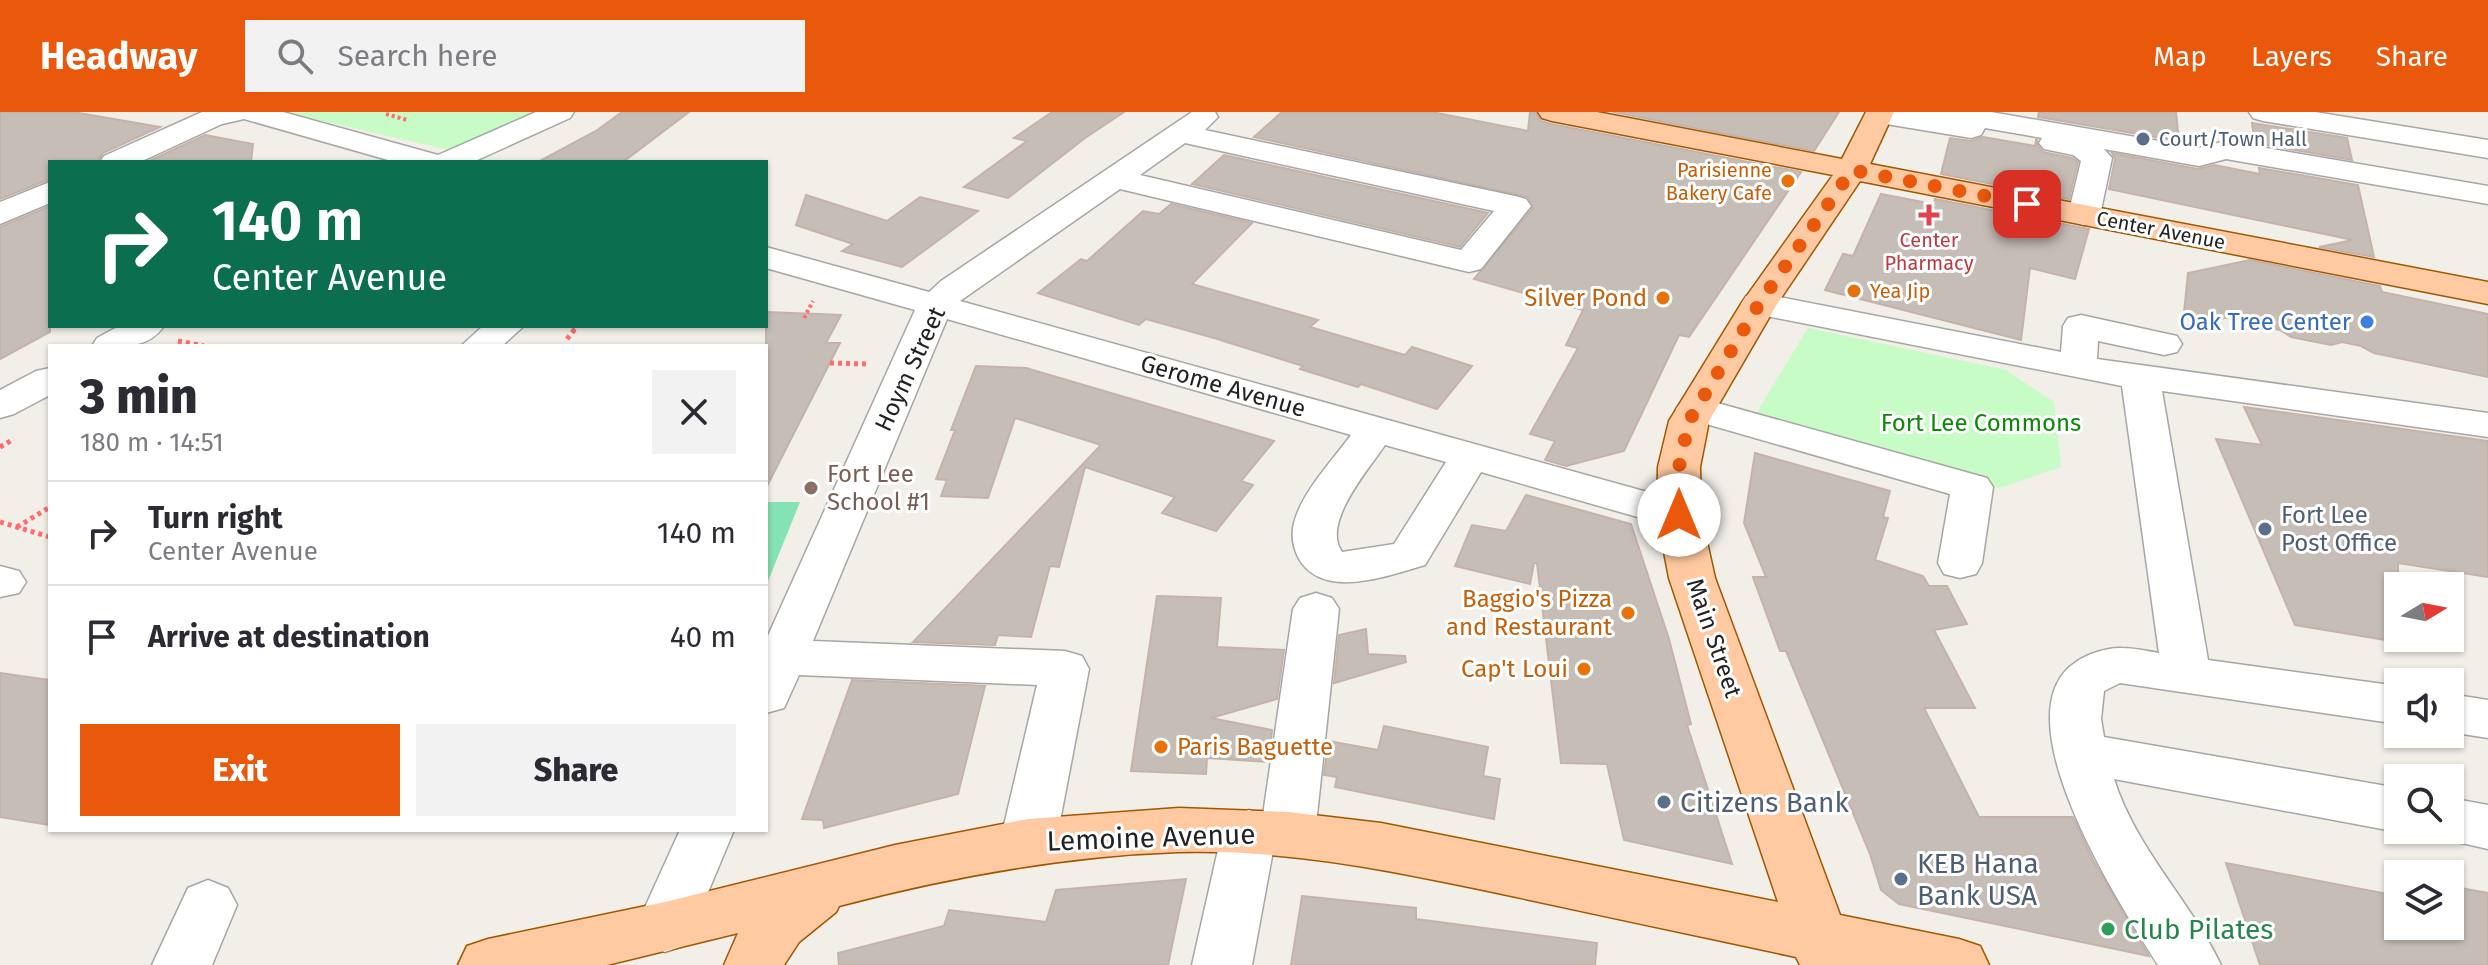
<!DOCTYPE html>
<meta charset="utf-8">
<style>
body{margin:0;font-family:"Fira Sans",sans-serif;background:#f2f2f3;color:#2b2b33;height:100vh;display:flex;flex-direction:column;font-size:30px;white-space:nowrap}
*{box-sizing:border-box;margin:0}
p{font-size:26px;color:#7c7c81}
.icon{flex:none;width:44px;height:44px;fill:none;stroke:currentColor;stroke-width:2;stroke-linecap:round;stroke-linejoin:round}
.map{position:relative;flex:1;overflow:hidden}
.details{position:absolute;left:48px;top:232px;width:720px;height:488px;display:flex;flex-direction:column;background:#fff;border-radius:0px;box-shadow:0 2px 6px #0004}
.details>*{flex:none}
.banner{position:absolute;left:48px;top:48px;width:720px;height:168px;border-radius:0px;box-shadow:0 2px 6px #0004;background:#0b6e4f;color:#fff;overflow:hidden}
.needle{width:52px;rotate:80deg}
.fabs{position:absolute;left:2384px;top:460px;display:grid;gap:16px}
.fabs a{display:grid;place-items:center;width:80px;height:80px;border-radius:0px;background:#fff;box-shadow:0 2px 6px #0004;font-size:40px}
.pin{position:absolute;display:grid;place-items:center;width:68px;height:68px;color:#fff;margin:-34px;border-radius:16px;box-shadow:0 4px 12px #0006}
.me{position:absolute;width:88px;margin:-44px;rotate:0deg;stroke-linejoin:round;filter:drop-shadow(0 0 6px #0008)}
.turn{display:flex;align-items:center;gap:28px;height:168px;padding:0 32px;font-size:36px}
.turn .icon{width:104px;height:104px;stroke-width:2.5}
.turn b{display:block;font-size:56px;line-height:68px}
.round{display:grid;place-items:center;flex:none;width:84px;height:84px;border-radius:0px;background:#f2f2f3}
.head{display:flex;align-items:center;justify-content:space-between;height:136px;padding:0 32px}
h1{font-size:48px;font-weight:800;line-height:60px}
.button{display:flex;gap:16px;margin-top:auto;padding:16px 32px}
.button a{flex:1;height:92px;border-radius:0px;background:#ea580c;color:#fff;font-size:32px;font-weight:800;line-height:92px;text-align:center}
.button a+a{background:#f2f2f3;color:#2b2b33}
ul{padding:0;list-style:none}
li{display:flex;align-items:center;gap:24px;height:104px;padding:0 32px;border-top:2px solid #e1e1e2}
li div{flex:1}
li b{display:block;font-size:30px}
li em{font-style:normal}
header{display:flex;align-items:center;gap:48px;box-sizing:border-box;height:112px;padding:0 40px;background:#ea580c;color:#fff}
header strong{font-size:38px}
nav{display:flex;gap:44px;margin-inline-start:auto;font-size:28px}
.search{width:560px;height:72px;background:#f2f2f3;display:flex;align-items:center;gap:20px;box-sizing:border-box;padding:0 28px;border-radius:0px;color:#7c7c81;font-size:30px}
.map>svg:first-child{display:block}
.park{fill:#c8fcc6}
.pitch{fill:#85e3b3}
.building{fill:#c7bdb7;stroke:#c5b2aa;stroke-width:2}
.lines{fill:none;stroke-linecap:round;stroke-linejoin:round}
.minor-casing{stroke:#a6a6a6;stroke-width:3}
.major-casing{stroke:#a05700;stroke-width:3}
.path-far1{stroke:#ff6d70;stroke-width:4;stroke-dasharray:3 3;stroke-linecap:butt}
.path{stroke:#ff6d70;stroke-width:5;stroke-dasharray:4 4;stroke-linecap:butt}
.minor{fill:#fff;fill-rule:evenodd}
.major{fill:#ffcaa1;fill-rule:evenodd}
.route{stroke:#ea580c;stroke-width:14;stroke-dasharray:0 25.2}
.service-dot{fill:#5c6f8a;stroke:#fff;stroke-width:3}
.food-dot{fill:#e8710a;stroke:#fff;stroke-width:3}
.health-dot{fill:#e0444e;stroke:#fff;stroke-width:3}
.shop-dot{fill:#3f7fe0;stroke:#fff;stroke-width:3}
.education-dot{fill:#8d6e63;stroke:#fff;stroke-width:3}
.leisure-dot{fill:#2e9e5b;stroke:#fff;stroke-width:3}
.labels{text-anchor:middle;stroke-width:6;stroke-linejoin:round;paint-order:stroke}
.far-service-label{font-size:20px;fill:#4e5e75;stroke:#fff;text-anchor:start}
.far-food-label{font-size:20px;fill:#c56008;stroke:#fff;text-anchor:end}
.far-street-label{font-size:20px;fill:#222;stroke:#fff}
.far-health-label{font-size:20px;fill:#be3a42;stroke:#fff}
.food-label{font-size:24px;fill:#c56008;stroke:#fff;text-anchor:end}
.shop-label{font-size:24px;fill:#366cbe;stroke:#fff;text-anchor:end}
.street-label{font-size:24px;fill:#222;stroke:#fff}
.park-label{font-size:24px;fill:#0d8808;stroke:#fff}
.education-label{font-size:24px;fill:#785e54;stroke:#fff;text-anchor:start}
.service-label{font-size:24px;fill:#4e5e75;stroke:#fff;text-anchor:start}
.near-service-label{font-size:28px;fill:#4e5e75;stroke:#fff;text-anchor:start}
.near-street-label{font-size:28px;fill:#222;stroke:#fff}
.near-leisure-label{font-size:28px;fill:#27864d;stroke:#fff;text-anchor:start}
</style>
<header>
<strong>Headway</strong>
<div class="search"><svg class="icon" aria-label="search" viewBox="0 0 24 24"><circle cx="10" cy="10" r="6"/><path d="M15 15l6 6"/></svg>Search here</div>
<nav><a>Map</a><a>Layers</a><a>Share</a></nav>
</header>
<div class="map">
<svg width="2488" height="853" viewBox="0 0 2488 853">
<rect width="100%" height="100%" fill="#f2eee8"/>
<g class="park">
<polygon points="284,0 535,0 449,38"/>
<polygon points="1808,216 2006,258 2054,290 2061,355 1999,376 1757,300"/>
</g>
<polygon class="pitch" points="766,390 800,390 766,474"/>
<g class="building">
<polygon points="0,0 73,0 160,15 103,41 97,50 50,50 50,67 0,87"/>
<polygon points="622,0 689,0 623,50 538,50 596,19"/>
<polygon points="1052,0 1124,0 1085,26 1008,86 964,75 1027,29 1014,26"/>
<polygon points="1282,0 1432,0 1528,19 1530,0 1535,0 1541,9 1551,12 1801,60 1689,225 1679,223 1624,339 1566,354 1545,348 1555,329 1530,322 1578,236 1566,233 1583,198 1474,167 1533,96 1528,85 1254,25"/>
<polygon points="1613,0 1839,0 1814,39"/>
<polygon points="2039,0 2176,0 2179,29 2038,5"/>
<polygon points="2252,11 2347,26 2352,48 2255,31"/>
<polygon points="205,23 253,32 251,50 147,50"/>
<polygon points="1983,25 2035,34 2036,28 2037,28 2037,33 2043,40 2072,46 2078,50 2069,87 1941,62 1950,26 1971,29"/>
<polygon points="2112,41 2198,57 2214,53 2260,62 2259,56 2358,73 2374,145 2319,135 2353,128 2109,77 2115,47"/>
<polygon points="1224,43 1488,101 1460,135 1192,72"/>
<polygon points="1881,82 1933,92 1935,87 2089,117 2075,167 2030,156 2021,228 1825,178 1843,142 1853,144"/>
<polygon points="806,83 887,109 920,85 978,99 902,155 842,139 853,132 796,113"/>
<polygon points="1171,92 1252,111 1192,172 1318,208 1310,215 1405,243 1412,235 1472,254 1437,297 1361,272 1358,275 1300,257 1303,254 1214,226 1146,207 1139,213 1038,181 1081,147 1087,149 1143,99 1159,102"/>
<polygon points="50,94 50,220 0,247 0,115"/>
<polygon points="2250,148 2380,174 2382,180 2488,202 2488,265 2374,241 2361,234 2342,230 2331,233 2291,225 2280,218 2248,211 2235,204 2215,208 2184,201 2188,161"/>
<polygon points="766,200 841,203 826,231 840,231 766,376"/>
<polygon points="976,254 1026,256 1274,329 1241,369 1253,373 1216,419 1162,401 1175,385 1085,355 1059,455 1050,454 1031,525 998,523 995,533 913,530 1101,333 1015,306 988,386 941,384 947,368 936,367 955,318 951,318"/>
<polygon points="2244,295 2488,329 2488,465 2398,451 2398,530 2295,513 2216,327 2262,333"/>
<polygon points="1755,341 1890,379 1883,405 1888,406 1875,448 1923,464 1929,474 1947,474 1967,512 1934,518 1975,596 1924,596 1979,705 2073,705 2093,748 2149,844 1899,792 1881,778 1870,742 1786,539 1780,539 1753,465 1766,465 1744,411"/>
<polygon points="1526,383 1631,412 1669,527 1691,612 1687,613 1732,752 1624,728 1607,652 1561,651 1537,451 1534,451 1530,472 1455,454 1472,413 1506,419"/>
<polygon points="1157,484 1221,486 1217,535 1284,538 1277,587 1211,606 1272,618 1268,650 1207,646 1206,662 1131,659"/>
<polygon points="1366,517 1368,542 1405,544 1406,550 1334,571 1339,523"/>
<polygon points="0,561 50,568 50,713 0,705"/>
<polygon points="852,568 985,574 958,682 824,716 823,708 802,707"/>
<polygon points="1384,614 1488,635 1483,664 1500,667 1494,707 1335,675 1337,665 1324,663 1328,629 1378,638"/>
<polygon points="2226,751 2398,784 2398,814 2450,814 2450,774 2488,781 2488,853 2260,853"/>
<polygon points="1186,767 1168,853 839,853 838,841 944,814 949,798 1046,810 1056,778"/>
<polygon points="1302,784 1416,796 1416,807 1597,831 1595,853 1291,853"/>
</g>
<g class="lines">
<g class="minor-casing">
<g id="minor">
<polygon points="202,0 283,0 438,43 536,0 574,0 570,6 473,50 395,50 244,7 222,12 140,50 100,50 104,44"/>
<path d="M1192,0H1215L1218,5L1205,18L1515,84L1526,87L1531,94L1481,157L1469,160L1120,77L960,189L1694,393L1701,403L1694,413L1679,417L1481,360L1425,453C1389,463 1324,489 1299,447C1293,436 1291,423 1294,411C1302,380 1332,349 1351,323L947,207L813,529L1065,539L1082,544L1089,557L1056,730L1047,746L1028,753L1009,746L1000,730L1037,573L799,563L784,596L766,601V528L915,198L766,156V135L929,180L941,169ZM1185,31L1494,99L1461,138L1140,63ZM1385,333L1446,350L1394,432L1342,440C1321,411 1369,357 1385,333Z"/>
<polygon points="1867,0 1991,0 2199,36 2225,29 2488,74 2488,92 2226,47 2199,54 2104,37 2112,46 2100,103 2095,110 2084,113 2073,110 2068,103 2081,49 2073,43 2044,37 2039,31 2042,26 1985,16 1981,23 1971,26 1880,11 1870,8"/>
<polygon points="2249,0 2315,0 2488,28 2488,46 2263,9 2253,6"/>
<polygon points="50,70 50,91 0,112 0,90"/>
<path d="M1759,181L2061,240L2063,214L2068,206L2081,203L2177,224L2182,232L2177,240L2164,243L2098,229L2097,247L2488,301V325L2162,279L2208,548L2398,574V612L2120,571L2104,579L2101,607L2104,625L2398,676V718H2403L2398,720L2114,667C2136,737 2190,788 2221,853H2158C2123,797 1996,603 2076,550C2087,542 2108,535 2122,536C2134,536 2147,539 2159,541L2122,274L1746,200L1741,192L1746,184Z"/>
<path d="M119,214H164C147,239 118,234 92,234L97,226Z"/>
<polygon points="483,214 524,214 502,234 461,234"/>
<polygon points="50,256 50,283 14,302 0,306 0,278 36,259"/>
<polygon points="1696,285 1987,366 1993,375 1982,451 1976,462 1960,466 1944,462 1938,451 1950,382 1682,305 1676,297 1682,289"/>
<polygon points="0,454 19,459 26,470 19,481 0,485"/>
<polygon points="1316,481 1332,486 1339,497 1315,722 1307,738 1288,744 1273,739 1252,853 1192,853 1222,720 1230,704 1249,698 1263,703 1293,497 1300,486"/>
<polygon points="2450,582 2488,588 2488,626 2450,620"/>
<polygon points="2450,686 2488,693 2488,737 2431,724 2428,718 2450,718"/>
<polygon points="680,718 734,718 686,833 665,840 644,833 636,815"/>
<polygon points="208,768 228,776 237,793 212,853 152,853 188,776"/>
</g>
</g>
<g class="major-casing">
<path id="major" d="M1538,0H1597L1842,47L1866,0H1894L1870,52L2488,170V192L1860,69L1777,192L1709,309L1700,355L1701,403L1715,466L1840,803L1959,827L1980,834L1989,853H1800L1796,845C1700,824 1603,804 1507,783C1399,760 1290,737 1178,740C1063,744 950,765 839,794L836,800L799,830L784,853H724L738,821L607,853H458L467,834L488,827L665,790L895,733L1028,707L1179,696L1288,700L1381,711L1778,790L1669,466L1657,403L1658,355L1669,309L1741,192L1833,63L1552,9L1542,6Z"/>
</g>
<g class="path-far1">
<polyline points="386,2 407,8"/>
<polyline points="804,206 813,189"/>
<polyline points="573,219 577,214"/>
</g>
<g class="path">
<polyline points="567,227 575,217"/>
<polyline points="178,229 204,234"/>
<polyline points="830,251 868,252"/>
<polyline points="0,335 14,327"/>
<polyline points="0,410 50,425"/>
<polyline points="17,415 50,395"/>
</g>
<use href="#minor" class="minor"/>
<use href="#major" class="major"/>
</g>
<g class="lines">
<polyline class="route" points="1679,403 1679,355 1689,309 1759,192 1852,58 2027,92"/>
</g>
<g class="service-dot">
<circle cx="2143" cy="27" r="8"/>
<circle cx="2265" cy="417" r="8"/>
<circle cx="1664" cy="690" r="8"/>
<circle cx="1901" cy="767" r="8"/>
</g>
<g class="food-dot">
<circle cx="1788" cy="69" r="8"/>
<circle cx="1854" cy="179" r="8"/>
<circle cx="1663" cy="186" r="8"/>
<circle cx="1628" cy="501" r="8"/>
<circle cx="1584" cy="557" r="8"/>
<circle cx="1161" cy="635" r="8"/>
</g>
<path class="health-dot" d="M1925 91h8v8h8v8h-8v8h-8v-8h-8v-8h8z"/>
<circle class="shop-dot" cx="2367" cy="210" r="8"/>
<circle class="education-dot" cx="811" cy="376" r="8"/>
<circle class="leisure-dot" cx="2108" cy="817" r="8"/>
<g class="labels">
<g class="far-service-label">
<text x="2159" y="34">Court/Town Hall</text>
</g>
<g class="far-food-label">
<text x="1772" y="65">Parisienne<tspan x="1772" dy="23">Bakery Cafe</tspan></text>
<text x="1870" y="186" text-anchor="start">Yea Jip</text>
</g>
<g class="far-street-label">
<text transform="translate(2161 118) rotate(11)" y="7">Center Avenue</text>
</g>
<g class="far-health-label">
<text x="1929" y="135">Center<tspan x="1929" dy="23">Pharmacy</tspan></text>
</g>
<g class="food-label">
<text x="1647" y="194">Silver Pond</text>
<text x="1612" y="495">Baggio's Pizza<tspan x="1612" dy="28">and Restaurant</tspan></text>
<text x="1568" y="565">Cap't Loui</text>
<text x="1177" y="643" text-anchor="start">Paris Baguette</text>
</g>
<g class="shop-label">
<text x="2351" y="218">Oak Tree Center</text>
</g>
<g class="street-label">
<text transform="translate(910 257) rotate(-65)" y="8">Hoym Street</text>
<text transform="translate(1223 274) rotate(16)" y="8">Gerome Avenue</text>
<text transform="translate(1714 526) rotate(71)" y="8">Main Street</text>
</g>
<g class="park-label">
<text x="1981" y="319">Fort Lee Commons</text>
</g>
<g class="education-label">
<text x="827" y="370">Fort Lee<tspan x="827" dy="28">School #1</tspan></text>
</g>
<g class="service-label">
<text x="2281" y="411">Fort Lee<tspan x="2281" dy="28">Post Office</tspan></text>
</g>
<g class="near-service-label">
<text x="1680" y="700">Citizens Bank</text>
<text x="1917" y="761">KEB Hana<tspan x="1917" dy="32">Bank USA</tspan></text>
</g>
<g class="near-street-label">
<text transform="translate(1151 725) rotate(-2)" y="10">Lemoine Avenue</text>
</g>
<g class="near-leisure-label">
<text x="2124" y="827">Club Pilates</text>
</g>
</g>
</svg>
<div class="fabs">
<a><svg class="needle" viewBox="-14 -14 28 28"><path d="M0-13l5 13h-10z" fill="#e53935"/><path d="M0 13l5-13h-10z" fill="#7c7c81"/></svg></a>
<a><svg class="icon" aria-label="sound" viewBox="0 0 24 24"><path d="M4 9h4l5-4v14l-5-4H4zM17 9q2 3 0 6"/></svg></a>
<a><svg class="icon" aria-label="search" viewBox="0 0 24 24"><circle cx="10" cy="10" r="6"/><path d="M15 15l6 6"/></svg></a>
<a><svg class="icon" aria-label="layers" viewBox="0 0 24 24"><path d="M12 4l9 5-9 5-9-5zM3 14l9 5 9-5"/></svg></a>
</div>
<div class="pin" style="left:2027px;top:92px;background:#d93025"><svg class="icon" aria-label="arrive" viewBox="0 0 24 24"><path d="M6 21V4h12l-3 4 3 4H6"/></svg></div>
<svg class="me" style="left:1679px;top:403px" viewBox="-20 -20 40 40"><circle r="19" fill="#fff"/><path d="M0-13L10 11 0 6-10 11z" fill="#ea580c"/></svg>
<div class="banner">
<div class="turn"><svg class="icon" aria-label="right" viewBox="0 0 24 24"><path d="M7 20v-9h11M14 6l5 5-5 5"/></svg><div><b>140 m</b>Center Avenue</div></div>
</div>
<section class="details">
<div class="head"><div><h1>3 min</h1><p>180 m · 14:51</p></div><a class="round"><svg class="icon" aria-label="close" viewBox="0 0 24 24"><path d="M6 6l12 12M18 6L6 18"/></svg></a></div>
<ul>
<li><svg class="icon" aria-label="right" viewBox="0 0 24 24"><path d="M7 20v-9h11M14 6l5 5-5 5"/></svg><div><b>Turn right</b><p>Center Avenue</p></div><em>140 m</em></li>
<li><svg class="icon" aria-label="arrive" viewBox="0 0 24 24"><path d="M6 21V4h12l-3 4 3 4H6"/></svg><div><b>Arrive at destination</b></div><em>40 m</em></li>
</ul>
<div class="button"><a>Exit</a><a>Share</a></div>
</section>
</div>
